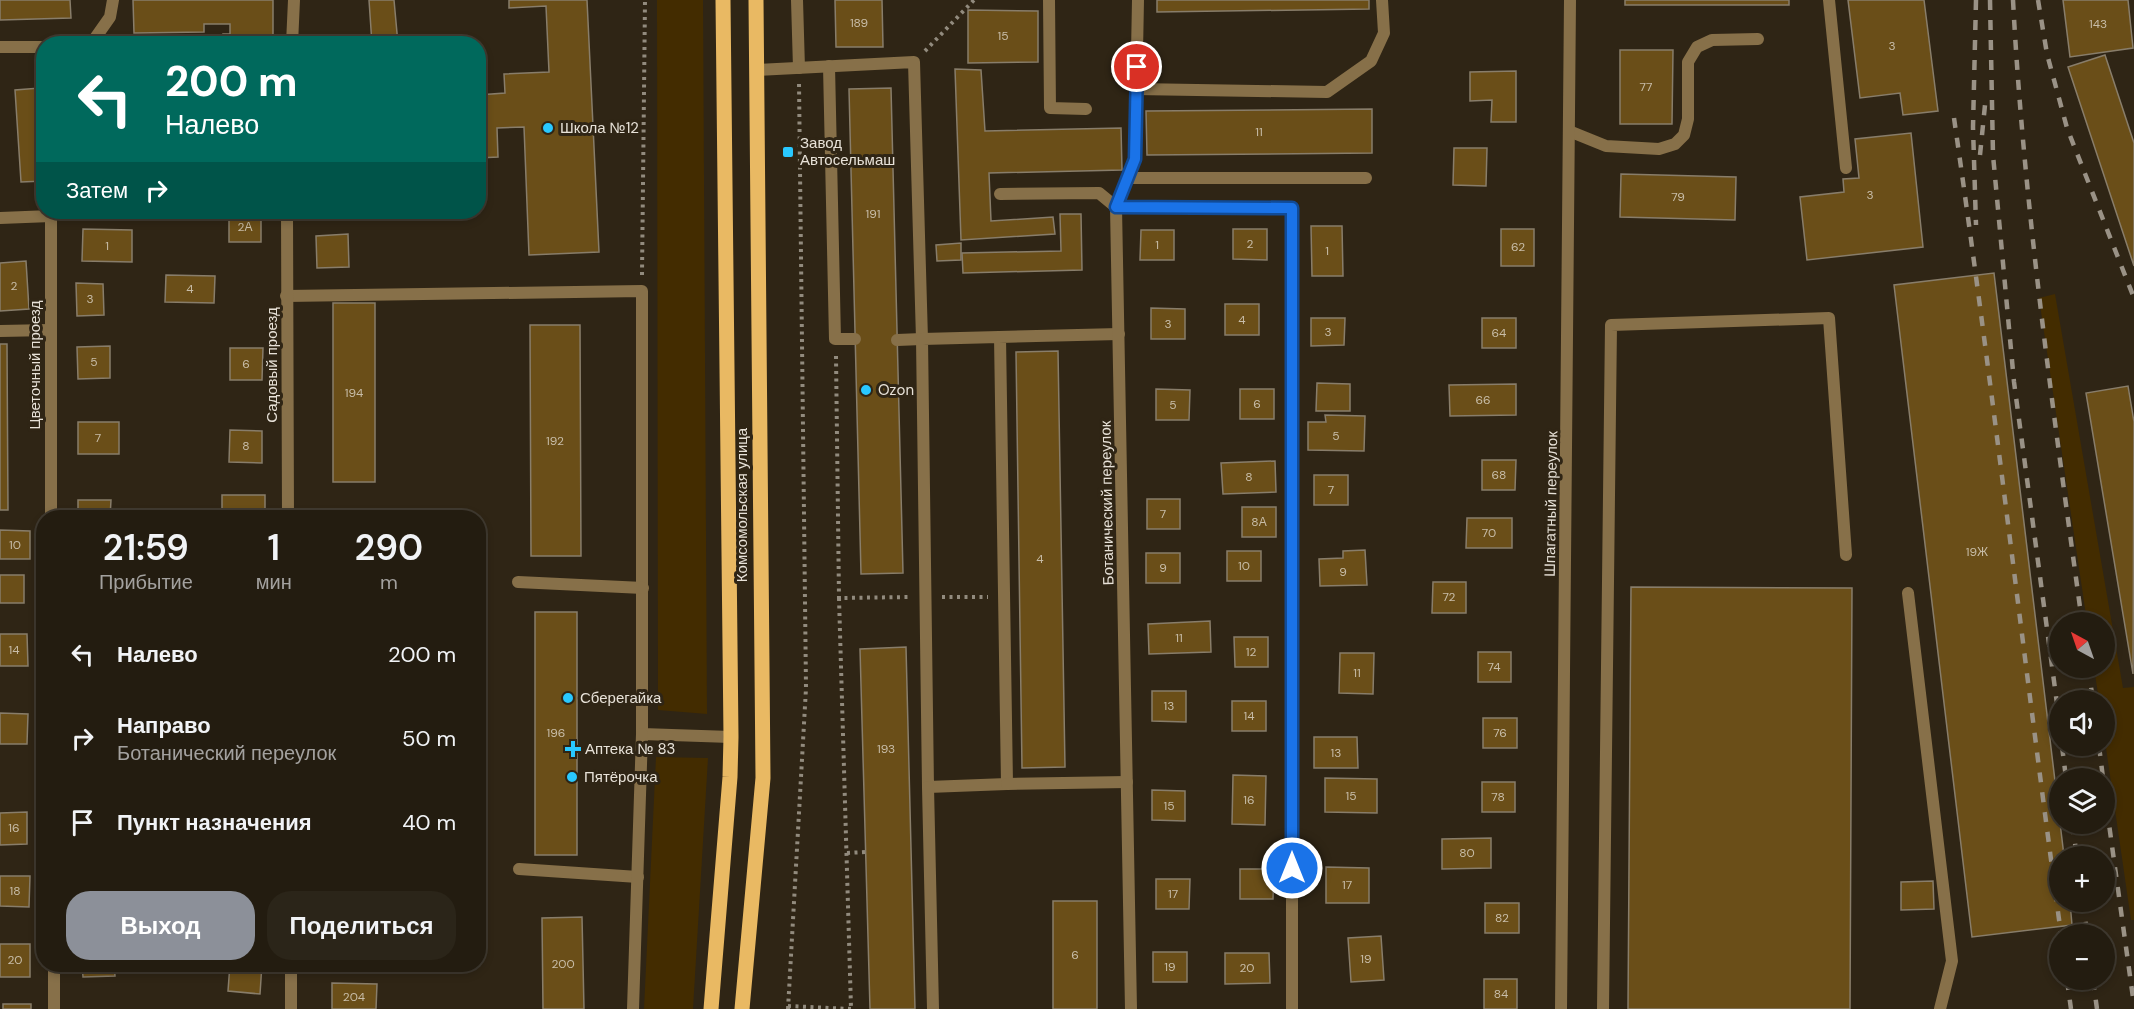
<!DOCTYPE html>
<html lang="ru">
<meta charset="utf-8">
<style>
body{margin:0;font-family:"DM Sans",sans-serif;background:#2b2519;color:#f1f3f6;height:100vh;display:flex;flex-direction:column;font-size:22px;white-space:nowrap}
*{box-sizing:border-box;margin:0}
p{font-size:20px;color:#a3a19f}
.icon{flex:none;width:33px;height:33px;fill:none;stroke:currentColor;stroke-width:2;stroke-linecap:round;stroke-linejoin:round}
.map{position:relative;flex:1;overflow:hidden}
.side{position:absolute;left:36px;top:510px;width:450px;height:462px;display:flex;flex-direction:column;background:#231c10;border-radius:24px;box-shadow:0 3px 9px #0003,0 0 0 2px #403a30}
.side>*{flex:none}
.hud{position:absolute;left:36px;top:36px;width:450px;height:183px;border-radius:24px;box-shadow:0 3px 9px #0003,0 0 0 2px #403a30;background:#00695c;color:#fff;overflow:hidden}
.needle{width:39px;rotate:320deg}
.buttons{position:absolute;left:2049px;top:612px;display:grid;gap:12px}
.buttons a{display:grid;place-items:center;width:66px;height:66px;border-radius:50%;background:#231c10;box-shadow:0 3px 9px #0003,0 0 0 2px #403a30;font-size:30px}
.pin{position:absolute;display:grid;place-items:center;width:51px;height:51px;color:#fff;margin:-26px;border:3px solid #fff;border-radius:50%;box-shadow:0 2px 6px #0007}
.me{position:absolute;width:66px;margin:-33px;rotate:0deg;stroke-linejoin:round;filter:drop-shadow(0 0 4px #0008)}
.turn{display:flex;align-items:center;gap:21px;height:126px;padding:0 30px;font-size:27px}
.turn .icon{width:78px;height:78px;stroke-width:2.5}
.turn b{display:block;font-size:42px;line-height:51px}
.then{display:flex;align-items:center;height:57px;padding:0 30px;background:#0003;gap:12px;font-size:22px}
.eta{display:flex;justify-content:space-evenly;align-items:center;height:102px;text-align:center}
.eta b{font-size:36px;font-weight:600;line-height:42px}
.button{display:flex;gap:12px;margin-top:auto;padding:12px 30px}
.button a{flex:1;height:69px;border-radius:24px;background:#8c9099;color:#fff;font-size:24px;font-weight:600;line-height:69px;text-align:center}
.button a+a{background:#2b2519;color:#f1f3f6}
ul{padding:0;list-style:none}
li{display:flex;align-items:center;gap:18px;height:84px;padding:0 30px}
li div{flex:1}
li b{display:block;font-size:22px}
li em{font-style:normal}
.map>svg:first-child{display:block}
.green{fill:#432c00}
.building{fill:#6a4e18;stroke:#887d6a;stroke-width:1.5}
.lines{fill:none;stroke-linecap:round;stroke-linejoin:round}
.path{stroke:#928b7e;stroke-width:4;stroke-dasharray:3 4.5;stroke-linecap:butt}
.service{stroke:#877049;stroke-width:12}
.minor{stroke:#877049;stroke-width:12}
.primary{stroke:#e9b963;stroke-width:15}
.rail{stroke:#9a9286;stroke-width:4.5;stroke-dasharray:10 10;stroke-linecap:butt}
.route-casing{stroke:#114b97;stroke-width:15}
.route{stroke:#1a73e8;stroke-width:10}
.poi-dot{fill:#29c8ff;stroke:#2f2515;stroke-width:2}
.labels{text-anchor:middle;stroke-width:6;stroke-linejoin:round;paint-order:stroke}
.number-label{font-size:12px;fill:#c8bda8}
.poi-label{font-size:15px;fill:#e8e2d8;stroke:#2f2515;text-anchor:start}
.street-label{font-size:15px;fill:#e8e2d8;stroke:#2f2515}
</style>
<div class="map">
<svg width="2134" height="1009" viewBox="0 0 2134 1009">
<rect width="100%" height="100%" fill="#2f2515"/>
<g class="green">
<polygon points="657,0 703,0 707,714 658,710"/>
<polygon points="2055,294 2123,688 2134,687 2134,920 2131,920 2105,741 2104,700 2099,700 2094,668 2104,668 2104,622 2087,622 2039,298"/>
<polygon points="656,757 708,758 693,1009 644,1009"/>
</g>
<g class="building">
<polygon points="0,0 70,0 71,18 0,20"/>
<polygon points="133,0 273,0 273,44 223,44 223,34 230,34 230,24 204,24 204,32 134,33"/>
<polygon points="369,0 394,0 398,44 372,44"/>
<polygon points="509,0 587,0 599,252 529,255 524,127 497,128 498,157 478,158 478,95 505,93 504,74 549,72 546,6 509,8"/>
<polygon points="835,0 882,0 883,47 836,47"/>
<polygon points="1157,0 1369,0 1369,9 1157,12"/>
<rect x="1625" y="0" width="164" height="5"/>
<polygon points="1848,0 1924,0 1938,111 1903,115 1900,93 1860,98"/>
<polygon points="2063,0 2128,0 2133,48 2070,57"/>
<polygon points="968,10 1038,11 1038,62 968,63"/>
<polygon points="1620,50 1673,50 1672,124 1620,124"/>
<polygon points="2105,55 2134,143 2134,266 2068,67"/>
<polygon points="955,69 981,70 985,131 1121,128 1122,170 989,173 991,221 1053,217 1055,234 961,240"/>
<polygon points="1516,71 1516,122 1491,122 1492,100 1470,101 1470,72"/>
<polygon points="40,88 44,181 21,182 15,90"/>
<polygon points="891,88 903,573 861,574 849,89"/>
<polygon points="1372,109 1372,153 1147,155 1146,111"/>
<polygon points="1911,133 1923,247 1807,260 1800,197 1844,192 1843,179 1859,178 1855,139"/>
<polygon points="1454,148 1487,148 1486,186 1453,185"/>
<polygon points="1621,174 1736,177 1735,220 1620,217"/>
<rect x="229" y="212" width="32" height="30"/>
<polygon points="1060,214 1081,214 1082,270 963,273 962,253 1061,251"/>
<polygon points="1311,226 1342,226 1343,276 1312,276"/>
<polygon points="83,229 132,230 132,262 82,261"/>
<polygon points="1233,229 1267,229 1267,260 1233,259"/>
<rect x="1501" y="229" width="33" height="37"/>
<polygon points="1141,230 1174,230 1174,260 1140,260"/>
<polygon points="348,234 349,267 317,268 316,236"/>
<polygon points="961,243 961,260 937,261 936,245"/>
<polygon points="26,261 29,309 0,311 0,263"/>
<polygon points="1994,273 2064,856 2060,856 2060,902 2070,902 2072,925 1972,937 1894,285"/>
<polygon points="166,275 215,276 214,303 165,302"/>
<polygon points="76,283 103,284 104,315 77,316"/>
<rect x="333" y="303" width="42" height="179"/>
<rect x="1225" y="304" width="34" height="31"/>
<polygon points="1151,308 1185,309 1185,339 1151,339"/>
<polygon points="1311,318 1345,318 1344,345 1311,346"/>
<rect x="1482" y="318" width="34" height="30"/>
<polygon points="530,325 580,325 581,556 531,556"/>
<polygon points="0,344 7,344 8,510 0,510"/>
<polygon points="110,346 110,378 78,379 77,347"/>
<polygon points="230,348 263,348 262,380 230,380"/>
<polygon points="1058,351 1065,767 1022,768 1016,352"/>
<polygon points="1317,383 1350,384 1350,411 1316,411"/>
<polygon points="1516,384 1516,415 1450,416 1449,385"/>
<polygon points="2128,386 2134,422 2133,674 2086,393"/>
<polygon points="1156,389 1190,390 1189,420 1156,420"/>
<rect x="1240" y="389" width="34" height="30"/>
<polygon points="1325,415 1365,416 1364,451 1308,450 1308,422 1326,422"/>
<rect x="78" y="422" width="41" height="32"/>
<polygon points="230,430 262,431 262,463 229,462"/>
<polygon points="1482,460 1516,460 1515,490 1482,490"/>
<polygon points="1275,461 1276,492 1223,494 1221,463"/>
<rect x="1314" y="475" width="34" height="30"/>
<rect x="222" y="495" width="43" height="23"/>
<rect x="1147" y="499" width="33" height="30"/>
<polygon points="78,500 111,500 110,518 78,518"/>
<rect x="1242" y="507" width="34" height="30"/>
<polygon points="1467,518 1512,518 1512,548 1466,548"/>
<polygon points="0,530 30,531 30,559 0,559"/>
<polygon points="1365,550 1367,585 1320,586 1319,559 1343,558 1343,551"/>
<rect x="1227" y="551" width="34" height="30"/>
<rect x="1146" y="553" width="34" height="30"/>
<rect x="0" y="575" width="24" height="28"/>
<polygon points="1433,582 1466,582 1466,613 1432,613"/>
<polygon points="1631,587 1852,588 1850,1009 1628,1009"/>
<rect x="535" y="612" width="42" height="243"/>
<polygon points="1210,621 1211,652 1149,654 1148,624"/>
<polygon points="0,634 27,634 28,666 0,666"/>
<polygon points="1234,637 1268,637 1268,667 1235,667"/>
<polygon points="906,647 915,1009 870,1009 860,649"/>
<rect x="1478" y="652" width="33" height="30"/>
<polygon points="1340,653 1374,653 1373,694 1339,693"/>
<polygon points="1152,691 1186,691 1186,722 1152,721"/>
<rect x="1232" y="701" width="34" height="30"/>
<polygon points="0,713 28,714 27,744 0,744"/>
<rect x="1483" y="718" width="34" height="30"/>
<polygon points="1314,737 1357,737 1358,768 1314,768"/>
<polygon points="1233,775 1266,776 1265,825 1232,824"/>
<polygon points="1325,778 1377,779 1377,813 1325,812"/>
<rect x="1482" y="782" width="33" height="30"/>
<polygon points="1152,790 1185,791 1185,821 1152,820"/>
<polygon points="27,812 27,844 0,845 0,813"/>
<polygon points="1491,838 1491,868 1442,869 1442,839"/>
<polygon points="1326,867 1369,868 1369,903 1326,903"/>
<polygon points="1240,869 1274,869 1273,899 1240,899"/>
<polygon points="0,876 30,876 29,907 0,906"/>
<polygon points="1156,879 1190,879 1189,909 1156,909"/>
<polygon points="1933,881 1934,909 1901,910 1901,882"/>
<rect x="1053" y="901" width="44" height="108"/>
<rect x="1485" y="903" width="34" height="30"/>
<polygon points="582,917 584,1009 543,1009 542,918"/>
<polygon points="1381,936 1384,980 1351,982 1348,938"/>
<rect x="0" y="944" width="30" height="33"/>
<rect x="1153" y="952" width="34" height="30"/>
<polygon points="1225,953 1269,953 1270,983 1225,984"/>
<polygon points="82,964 114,964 115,976 83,977"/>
<polygon points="230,964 262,964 260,994 228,991"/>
<rect x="1484" y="979" width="33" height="30"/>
<polygon points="332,983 377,984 376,1009 332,1009"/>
<rect x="3" y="1004" width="28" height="5"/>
</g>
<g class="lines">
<g class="path">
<polyline points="925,51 974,0"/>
<polyline points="642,275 645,0"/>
<polyline points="836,356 839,598 910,597"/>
<polyline points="942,597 988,597"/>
<polyline points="839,598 851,1008"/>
<polyline points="847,853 866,852"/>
<polyline points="788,1006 851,1009"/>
<polyline points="788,1009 806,688 799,83"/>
</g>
<g class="service">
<polyline points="797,0 799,68"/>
<polyline points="1049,0 1050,108 1086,109"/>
<polyline points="1829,0 1846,168"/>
<polyline points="0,47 44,47"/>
<polyline points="829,66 835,339 855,339"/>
<polyline points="757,70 914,62 922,339 897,340"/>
<polyline points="1136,89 1327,92 1371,61 1384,33 1382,0"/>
<polyline points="1569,131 1606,146 1659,149 1675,144 1684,135 1688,119 1688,62 1697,47 1712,40 1758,39"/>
<polyline points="1127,178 1366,178"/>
<polyline points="1000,194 1099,193 1116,207"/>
<polyline points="0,218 51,216"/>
<polyline points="286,296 642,291 642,734 731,737"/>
<polyline points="0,331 50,330"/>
<polyline points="1000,337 1007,784 928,787 922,339 1119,334"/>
<polyline points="518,582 643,588"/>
<polyline points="1908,593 1952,961 1940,1009"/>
<polyline points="1007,784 1127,782"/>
<polyline points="928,787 933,1009"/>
<polyline points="519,869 638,877"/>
<polyline points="1603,1009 1611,325 1829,318 1846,555"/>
</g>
<g class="minor">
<polyline points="91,44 110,17 113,0"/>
<polyline points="292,44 294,0"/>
<polyline points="1116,207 1292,208 1292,1009"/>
<polyline points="287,212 288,518"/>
<polyline points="51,518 51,212"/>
<polyline points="54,964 54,1009"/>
<polyline points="291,964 291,1009"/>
<polyline points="633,1009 642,734"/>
<polyline points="1131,1009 1116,207 1135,158 1138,0"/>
<polyline points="1561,1009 1570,0"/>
</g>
<g class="primary">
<polyline points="711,1009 730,777 731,737 723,0"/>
<polyline points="742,1009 763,778 756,0"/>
</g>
<g class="rail">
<polyline points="1976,0 1973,127 1976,225"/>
<polyline points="1990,0 1993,155 2014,382 2060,726"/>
<path d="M2013,0C2024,209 2054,416 2082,622"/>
<polyline points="2038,0 2047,54 2067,128 2134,298"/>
<path d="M1954,118C1993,389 2024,662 2061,934"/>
<polyline points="1980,155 1985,105"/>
<polyline points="2088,668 2093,700"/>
<polyline points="2062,746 2066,778"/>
<polyline points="2099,746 2103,778"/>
<polyline points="2104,788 2134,1005"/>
<polyline points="2072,824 2077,856"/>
<polyline points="2083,902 2087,934"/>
<polyline points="2067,980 2071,1009"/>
<polyline points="2093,980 2097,1009"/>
</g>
</g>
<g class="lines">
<g class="route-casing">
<polyline id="route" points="1137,67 1135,159 1116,207 1292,208 1292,868"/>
</g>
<use href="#route" class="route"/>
</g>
<g class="poi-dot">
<circle cx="548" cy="128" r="6"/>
<rect x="782" y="146" width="12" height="12" rx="3"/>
<circle cx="866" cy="390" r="6"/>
<circle cx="568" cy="698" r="6"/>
<path d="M570 740h6v6h6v6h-6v6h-6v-6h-6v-6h6z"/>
<circle cx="572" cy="777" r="6"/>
</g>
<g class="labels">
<g class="number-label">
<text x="859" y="27">189</text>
<text x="2098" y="28">143</text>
<text x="1003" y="40">15</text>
<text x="1892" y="50">3</text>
<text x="1646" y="91">77</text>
<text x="1259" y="136">11</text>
<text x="1870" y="199">3</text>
<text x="1678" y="201">79</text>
<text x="873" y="218">191</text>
<text x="245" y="231">2А</text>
<text x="1250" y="248">2</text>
<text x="1157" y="249">1</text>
<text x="107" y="250">1</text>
<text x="1518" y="251">62</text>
<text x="1327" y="255">1</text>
<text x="14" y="290">2</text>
<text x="190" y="293">4</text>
<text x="90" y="303">3</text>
<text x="1242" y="324">4</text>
<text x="1168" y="328">3</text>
<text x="1328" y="336">3</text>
<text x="1499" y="337">64</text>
<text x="94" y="366">5</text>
<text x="246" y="368">6</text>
<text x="354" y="397">194</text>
<text x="1483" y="404">66</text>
<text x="1257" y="408">6</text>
<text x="1173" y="409">5</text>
<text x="1336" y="440">5</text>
<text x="98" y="442">7</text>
<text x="555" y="445">192</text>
<text x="246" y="450">8</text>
<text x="1499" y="479">68</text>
<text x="1249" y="481">8</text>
<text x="1331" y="494">7</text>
<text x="1163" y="518">7</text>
<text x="1259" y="526">8А</text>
<text x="1489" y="537">70</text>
<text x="15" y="549">10</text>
<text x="1977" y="556">19Ж</text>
<text x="1040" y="563">4</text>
<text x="1244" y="570">10</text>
<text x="1163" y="572">9</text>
<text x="1343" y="576">9</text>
<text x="1449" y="601">72</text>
<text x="1179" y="642">11</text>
<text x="14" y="654">14</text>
<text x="1251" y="656">12</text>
<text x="1494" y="671">74</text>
<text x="1357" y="677">11</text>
<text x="1169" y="710">13</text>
<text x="1249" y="720">14</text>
<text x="556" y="737">196</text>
<text x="1500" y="737">76</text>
<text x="886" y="753">193</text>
<text x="1336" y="757">13</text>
<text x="1351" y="800">15</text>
<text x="1498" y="801">78</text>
<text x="1249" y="804">16</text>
<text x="1169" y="810">15</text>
<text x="14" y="832">16</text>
<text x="1467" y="857">80</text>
<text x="1347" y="889">17</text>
<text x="15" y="895">18</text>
<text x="1173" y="898">17</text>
<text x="1502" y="922">82</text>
<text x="1075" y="959">6</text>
<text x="1366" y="963">19</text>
<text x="15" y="964">20</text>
<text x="563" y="968">200</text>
<text x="1170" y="971">19</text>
<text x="1247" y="972">20</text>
<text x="1501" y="998">84</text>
<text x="354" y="1001">204</text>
</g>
<g class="poi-label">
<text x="560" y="133">Школа №12</text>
<text x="800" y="148">Завод<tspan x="800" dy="17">Автосельмаш</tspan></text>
<text x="878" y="395">Ozon</text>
<text x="580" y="703">Сберегайка</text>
<text x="585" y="754">Аптека № 83</text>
<text x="584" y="782">Пятёрочка</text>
</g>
<g class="street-label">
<text transform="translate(35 365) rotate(-90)" y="5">Цветочный проезд</text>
<text transform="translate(272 365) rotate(-90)" y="5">Садовый проезд</text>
<text transform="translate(1107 503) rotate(-91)" y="5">Ботанический переулок</text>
<text transform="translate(1551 504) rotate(-89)" y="5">Шпагатный переулок</text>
<text transform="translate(742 505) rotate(-90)" y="5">Комсомольская улица</text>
</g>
</g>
</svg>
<div class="buttons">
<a><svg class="needle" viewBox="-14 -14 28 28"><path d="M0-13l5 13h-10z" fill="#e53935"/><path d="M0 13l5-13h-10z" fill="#a3a19f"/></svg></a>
<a><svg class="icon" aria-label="sound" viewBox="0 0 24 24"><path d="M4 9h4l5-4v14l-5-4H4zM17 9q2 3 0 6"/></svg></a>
<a><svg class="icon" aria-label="layers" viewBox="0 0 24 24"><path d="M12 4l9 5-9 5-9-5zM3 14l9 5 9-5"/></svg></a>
<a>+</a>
<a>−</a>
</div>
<div class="pin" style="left:1137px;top:67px;background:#d93025"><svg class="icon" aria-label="arrive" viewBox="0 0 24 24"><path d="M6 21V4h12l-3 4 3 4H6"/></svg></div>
<svg class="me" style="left:1292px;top:868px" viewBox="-20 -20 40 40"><circle r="17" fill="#1a73e8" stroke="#fff" stroke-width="3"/><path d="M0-11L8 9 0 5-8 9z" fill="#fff"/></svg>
<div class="hud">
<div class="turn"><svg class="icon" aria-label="left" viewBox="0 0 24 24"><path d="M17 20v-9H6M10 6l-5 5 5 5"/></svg><div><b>200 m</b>Налево</div></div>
<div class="then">Затем<svg class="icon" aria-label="right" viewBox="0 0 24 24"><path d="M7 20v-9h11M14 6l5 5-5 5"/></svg></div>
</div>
<section class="side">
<div class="eta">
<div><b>21:59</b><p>Прибытие</p></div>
<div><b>1</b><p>мин</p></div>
<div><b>290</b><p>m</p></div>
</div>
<ul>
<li><svg class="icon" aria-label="left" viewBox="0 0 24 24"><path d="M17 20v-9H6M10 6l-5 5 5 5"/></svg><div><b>Налево</b></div><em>200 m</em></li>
<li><svg class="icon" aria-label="right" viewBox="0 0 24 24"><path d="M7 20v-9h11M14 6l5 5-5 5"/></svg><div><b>Направо</b><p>Ботанический переулок</p></div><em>50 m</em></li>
<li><svg class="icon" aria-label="arrive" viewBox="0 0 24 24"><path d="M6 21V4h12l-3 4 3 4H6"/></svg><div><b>Пункт назначения</b></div><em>40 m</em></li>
</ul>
<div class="button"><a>Выход</a><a>Поделиться</a></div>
</section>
</div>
